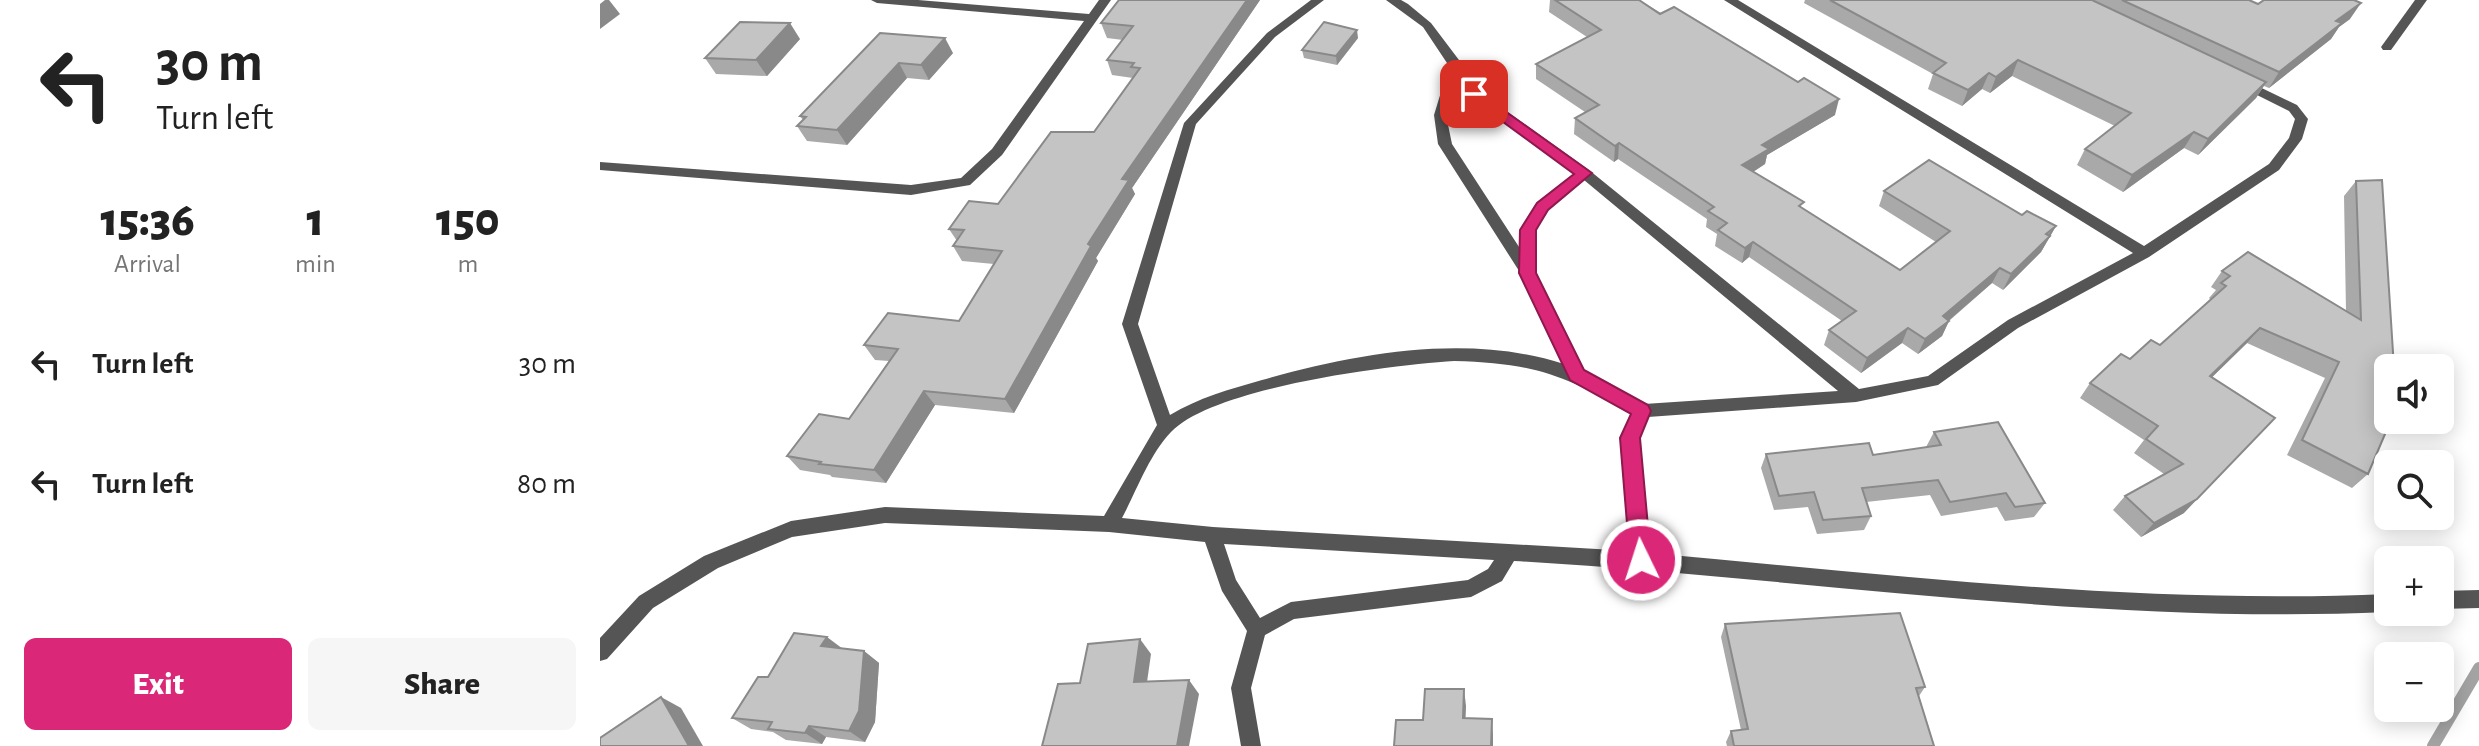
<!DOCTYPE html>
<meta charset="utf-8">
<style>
body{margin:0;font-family:"Alegreya Sans",sans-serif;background:#f6f6f6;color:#222;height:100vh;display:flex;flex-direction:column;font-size:30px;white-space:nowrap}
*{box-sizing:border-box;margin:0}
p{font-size:26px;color:#767676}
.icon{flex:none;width:44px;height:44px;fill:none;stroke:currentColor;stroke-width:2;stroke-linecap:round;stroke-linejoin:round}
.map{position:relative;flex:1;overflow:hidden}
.sheet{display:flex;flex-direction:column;background:#fff;width:600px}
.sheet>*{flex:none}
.hud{background:#fff;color:#222;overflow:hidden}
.fabs{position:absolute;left:1774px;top:354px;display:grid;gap:16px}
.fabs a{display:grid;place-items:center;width:80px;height:80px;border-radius:12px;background:#fff;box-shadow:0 4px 20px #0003;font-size:40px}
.pin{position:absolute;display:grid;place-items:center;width:68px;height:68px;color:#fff;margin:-34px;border-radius:16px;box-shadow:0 4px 12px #0006}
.me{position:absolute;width:88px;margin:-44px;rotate:356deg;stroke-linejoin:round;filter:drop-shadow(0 0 6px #0008)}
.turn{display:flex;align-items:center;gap:28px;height:168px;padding:0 24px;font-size:36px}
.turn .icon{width:104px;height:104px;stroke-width:2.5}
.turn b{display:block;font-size:56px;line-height:68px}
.eta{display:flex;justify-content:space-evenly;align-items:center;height:136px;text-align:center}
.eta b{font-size:48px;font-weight:800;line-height:56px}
.cta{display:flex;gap:16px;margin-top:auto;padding:16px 24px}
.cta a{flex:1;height:92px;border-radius:12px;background:#db2777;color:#fff;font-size:32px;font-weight:800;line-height:92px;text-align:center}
.cta a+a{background:#f6f6f6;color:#222}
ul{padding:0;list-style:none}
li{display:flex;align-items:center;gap:24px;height:120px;padding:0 24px}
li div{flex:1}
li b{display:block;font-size:30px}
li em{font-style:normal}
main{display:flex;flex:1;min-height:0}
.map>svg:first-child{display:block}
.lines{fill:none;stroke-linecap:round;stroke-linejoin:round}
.stream{stroke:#a3a3a3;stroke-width:12}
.street{fill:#555;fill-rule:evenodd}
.wall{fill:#a9a9a9}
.shaded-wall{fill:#898989}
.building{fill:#c4c4c4;stroke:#898989;stroke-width:2}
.route{fill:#db2777;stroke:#8e194d;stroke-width:2}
</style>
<main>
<section class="sheet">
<div class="hud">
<div class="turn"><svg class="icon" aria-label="left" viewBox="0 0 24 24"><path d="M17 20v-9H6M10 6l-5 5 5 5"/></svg><div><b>30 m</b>Turn left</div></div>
</div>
<div class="eta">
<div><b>15:36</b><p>Arrival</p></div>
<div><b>1</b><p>min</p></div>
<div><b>150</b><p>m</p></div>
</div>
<ul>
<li><svg class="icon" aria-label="left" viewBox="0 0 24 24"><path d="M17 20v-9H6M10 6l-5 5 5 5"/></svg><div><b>Turn left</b></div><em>30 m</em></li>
<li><svg class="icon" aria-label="left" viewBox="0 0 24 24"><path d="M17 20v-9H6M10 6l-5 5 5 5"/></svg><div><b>Turn left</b></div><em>80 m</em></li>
</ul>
<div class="cta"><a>Exit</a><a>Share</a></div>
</section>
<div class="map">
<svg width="1879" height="746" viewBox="0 0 1879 746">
<rect width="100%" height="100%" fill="#fff"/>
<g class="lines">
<polyline class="stream" points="1833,746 1879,668"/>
<g class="street">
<polygon points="271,0 318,0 489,14 499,0 511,0 402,155 370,185 311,195 0,170 0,162 311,185 361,178 392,149 484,21 277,3"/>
<path d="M711,0H724L675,37L596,124L538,324L570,415C598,398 630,389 662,380C757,353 868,333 964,364L921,274L838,144L834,115L849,66L823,27L786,0H801L808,4L831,23L862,64L878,91L989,170L1259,389L1328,376L1408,320L1533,253L1124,0H1138L1544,246L1669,164L1689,138L1695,119L1689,111L1637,85L1635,82L1641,78L1697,105L1708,119L1702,139L1679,170L1549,257L1418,328L1338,385L1256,402L1048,417L1038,438L1049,553C1295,575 1541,605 1788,594V612C1496,625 1205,578 914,561L902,581L871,597L694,619L665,635L651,688L661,746H641L631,688L647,631L622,591L605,542L509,532L285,523L192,537L118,568L53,608L7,659L0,661V638L39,596L104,556L191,521L285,507L504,516L557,425L522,324L584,123L667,33ZM857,79L870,97L975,173L937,204L921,230V250L852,144L846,115ZM984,180L1238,391L1044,404L984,372L935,272V230L947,210ZM854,361C934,363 964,375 1033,414L1022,438L1031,551L613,527L522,518C537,490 549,455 571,432C614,387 791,365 854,361ZM624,544L894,560L888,569L868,580L691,602L660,618L636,580Z"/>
<polygon points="1815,0 1827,0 1791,50 1783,50 1781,47"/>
<polygon points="1879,590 1879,608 1840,609 1840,591"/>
</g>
</g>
<g class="wall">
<polygon points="660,0 532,188 535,194 496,258 498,261 414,413 335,405 286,483 232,477 230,475 200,470 187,456 249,419 289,361 275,360 264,345 359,321 394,264 362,261 353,246 357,241 349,229 398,204 494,132 533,78 512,75 507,60 523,40 507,38 501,23"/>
<polygon points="950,0 1039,0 1235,115 1167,155 1165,164 1153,172 1202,209 1300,270 1336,242 1279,206 1284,191 1422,215 1456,226 1441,252 1403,290 1392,283 1349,321 1342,336 1318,354 1302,343 1261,373 1224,345 1229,330 1242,321 1149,257 1142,263 1115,246 1117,234 1106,227 1107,219 1018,159 1014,162 974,134 975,118 985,112 936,79 936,64 987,37 949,12"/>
<polygon points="1205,0 1649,0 1658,4 1750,19 1739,27 1731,39 1669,88 1664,86 1656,98 1598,155 1584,148 1523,192 1477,165 1485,149 1515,126 1412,76 1390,93 1382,89 1362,106 1328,89 1333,74 1204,3"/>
<polygon points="280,33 353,53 329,80 307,78 247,145 207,141 197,126 203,120 200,116"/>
<polygon points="758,38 737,65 704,58 702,50"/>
<polygon points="200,39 167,76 116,74 105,58"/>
<polygon points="1756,181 1768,474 1752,488 1687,455 1725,378 1647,343 1612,377 1584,513 1541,537 1513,510 1525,496 1564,474 1534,453 1544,440 1480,398 1490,383 1530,359 1560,345 1611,300 1609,298 1616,290 1611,287 1622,271 1746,311 1744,196"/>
<polygon points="1334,432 1445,503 1434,517 1405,521 1397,507 1341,516 1330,495 1266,502 1271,516 1264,530 1217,534 1208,507 1174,510 1161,468 1166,454 1273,455 1326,447"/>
<polygon points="1125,624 1325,687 1319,696 1334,746 1127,746 1126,742 1131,731 1141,730 1121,637"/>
<polygon points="242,649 264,651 279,663 275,722 265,742 226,737 222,744 186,740 173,732 151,729 132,718 168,677"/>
</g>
<g class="shaded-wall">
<polygon points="5,0 9,0 20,14 0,29 0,4"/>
<polygon points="647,0 660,0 532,188 535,194 496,258 498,261 414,413 405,399 488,244 522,179"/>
<polygon points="1761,3 1750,19 1739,27 1731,39 1669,88 1679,72 1736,21"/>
<polygon points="190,23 200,39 167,76 156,60"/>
<polygon points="757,30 758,38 737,65 736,56"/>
<polygon points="345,38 353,53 329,80 321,65"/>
<polygon points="1418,60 1412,76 1390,93 1396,77"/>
<polygon points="299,63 307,78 247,145 237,130"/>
<polygon points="1389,73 1382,89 1362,106 1368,90"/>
<polygon points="1666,82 1656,98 1598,155 1608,139"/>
<polygon points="1239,99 1235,115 1167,155 1165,164 1139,181 1142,165 1162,145"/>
<polygon points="1594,132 1584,148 1523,192 1532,175"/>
<polygon points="1019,143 1018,159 1014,162 1015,146"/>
<polygon points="1456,226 1441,252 1403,290 1411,274"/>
<polygon points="1153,242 1149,257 1142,263 1145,248"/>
<polygon points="1400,268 1392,283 1348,321 1349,321 1342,336 1318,354 1325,339 1343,316"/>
<polygon points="1308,328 1302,343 1261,373 1267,358"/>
<polygon points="1660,328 1647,343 1598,391 1610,376"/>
<polygon points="324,391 335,405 286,483 274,470"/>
<polygon points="1675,418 1584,513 1541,537 1554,523"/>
<polygon points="227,637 243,649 221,646"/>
<polygon points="540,639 551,654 545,696 534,682"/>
<polygon points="264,651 279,663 275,722 265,742 249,731"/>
<polygon points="589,680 599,694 589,746 577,746"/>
<polygon points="864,689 866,706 865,734 863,718"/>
<polygon points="61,697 81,708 103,746 89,746"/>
<polygon points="892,719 893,735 893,746 891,746"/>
<polygon points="209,726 226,737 222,744 205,733"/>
</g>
<g class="building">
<polygon points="519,0 647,0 522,179 529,180 488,244 491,246 405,399 324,391 274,470 219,464 221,462 187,456 219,414 249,419 298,349 264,345 288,313 359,321 402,251 353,246 364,230 349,229 369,201 398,204 451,132 494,132 540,68 531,67 534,63 507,60 533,26 501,23"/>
<polygon points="955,0 1039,0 1060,14 1074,7 1198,82 1204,78 1239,99 1162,145 1169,149 1142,165 1204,202 1199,206 1300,270 1350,231 1284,191 1329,160 1422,215 1427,211 1456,226 1446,234 1450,236 1411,274 1400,268 1343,316 1349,321 1325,339 1308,328 1267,358 1229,330 1256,311 1153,242 1145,248 1118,230 1127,223 1108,211 1114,207 1019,143 1015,146 975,118 999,105 936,64 1001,30"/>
<polygon points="1230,0 1492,0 1666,82 1608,139 1594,132 1532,175 1485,149 1531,113 1418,60 1396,77 1389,73 1368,90 1333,73 1346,63"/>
<polygon points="1522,0 1649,0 1658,4 1664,0 1754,0 1761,3 1736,21 1742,23 1679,72"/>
<polygon points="140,22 190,23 156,60 105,58"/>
<polygon points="724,22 757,30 736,56 702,50"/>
<polygon points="280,33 345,38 321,65 299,63 237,130 197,126 206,117 200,116"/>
<polygon points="1782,180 1794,368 1788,368 1788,420 1791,420 1768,474 1702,440 1739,362 1660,328 1610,376 1675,418 1597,499 1554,523 1525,496 1583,464 1546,439 1558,426 1490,383 1521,354 1530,359 1551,340 1560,345 1626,286 1621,283 1630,276 1622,271 1648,252 1761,320 1756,181"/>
<polygon points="1398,422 1445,503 1415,507 1406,493 1350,502 1338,480 1262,488 1271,516 1223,520 1214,492 1179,496 1166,454 1269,443 1273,455 1341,445 1334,432"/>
<polygon points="1300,613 1325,687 1316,688 1334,746 1134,746 1131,731 1148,729 1125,624"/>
<polygon points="194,633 227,637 221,646 264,651 259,711 249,731 209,726 205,733 168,729 172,722 132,718 158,677 168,677"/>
<polygon points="540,639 534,682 589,680 577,746 442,746 458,684 480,683 488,644"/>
<polygon points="825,689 864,689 863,718 892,719 891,746 794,746 796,720 823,720"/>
<polygon points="61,697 89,746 0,746 0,738"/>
</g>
<polygon class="route" points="874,89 992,173 948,210 936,230 936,273 984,370 1048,405 1051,411 1040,438 1051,560 1048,567 1041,569 1033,567 1030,560 1020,438 1031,414 970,380 919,273 920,230 937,203 974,174 869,97 867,94"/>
</svg>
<div class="fabs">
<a><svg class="icon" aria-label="sound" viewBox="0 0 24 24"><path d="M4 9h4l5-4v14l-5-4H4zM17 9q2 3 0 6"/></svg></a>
<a><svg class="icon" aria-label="search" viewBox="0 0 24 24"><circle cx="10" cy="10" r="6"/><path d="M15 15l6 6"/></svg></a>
<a>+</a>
<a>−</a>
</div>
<div class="pin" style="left:874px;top:94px;background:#d93025"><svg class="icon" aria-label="arrive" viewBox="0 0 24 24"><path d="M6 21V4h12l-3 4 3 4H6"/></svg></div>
<svg class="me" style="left:1041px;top:560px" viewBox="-20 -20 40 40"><circle r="17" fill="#db2777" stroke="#fff" stroke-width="3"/><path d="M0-11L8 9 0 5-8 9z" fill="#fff"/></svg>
</div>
</main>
